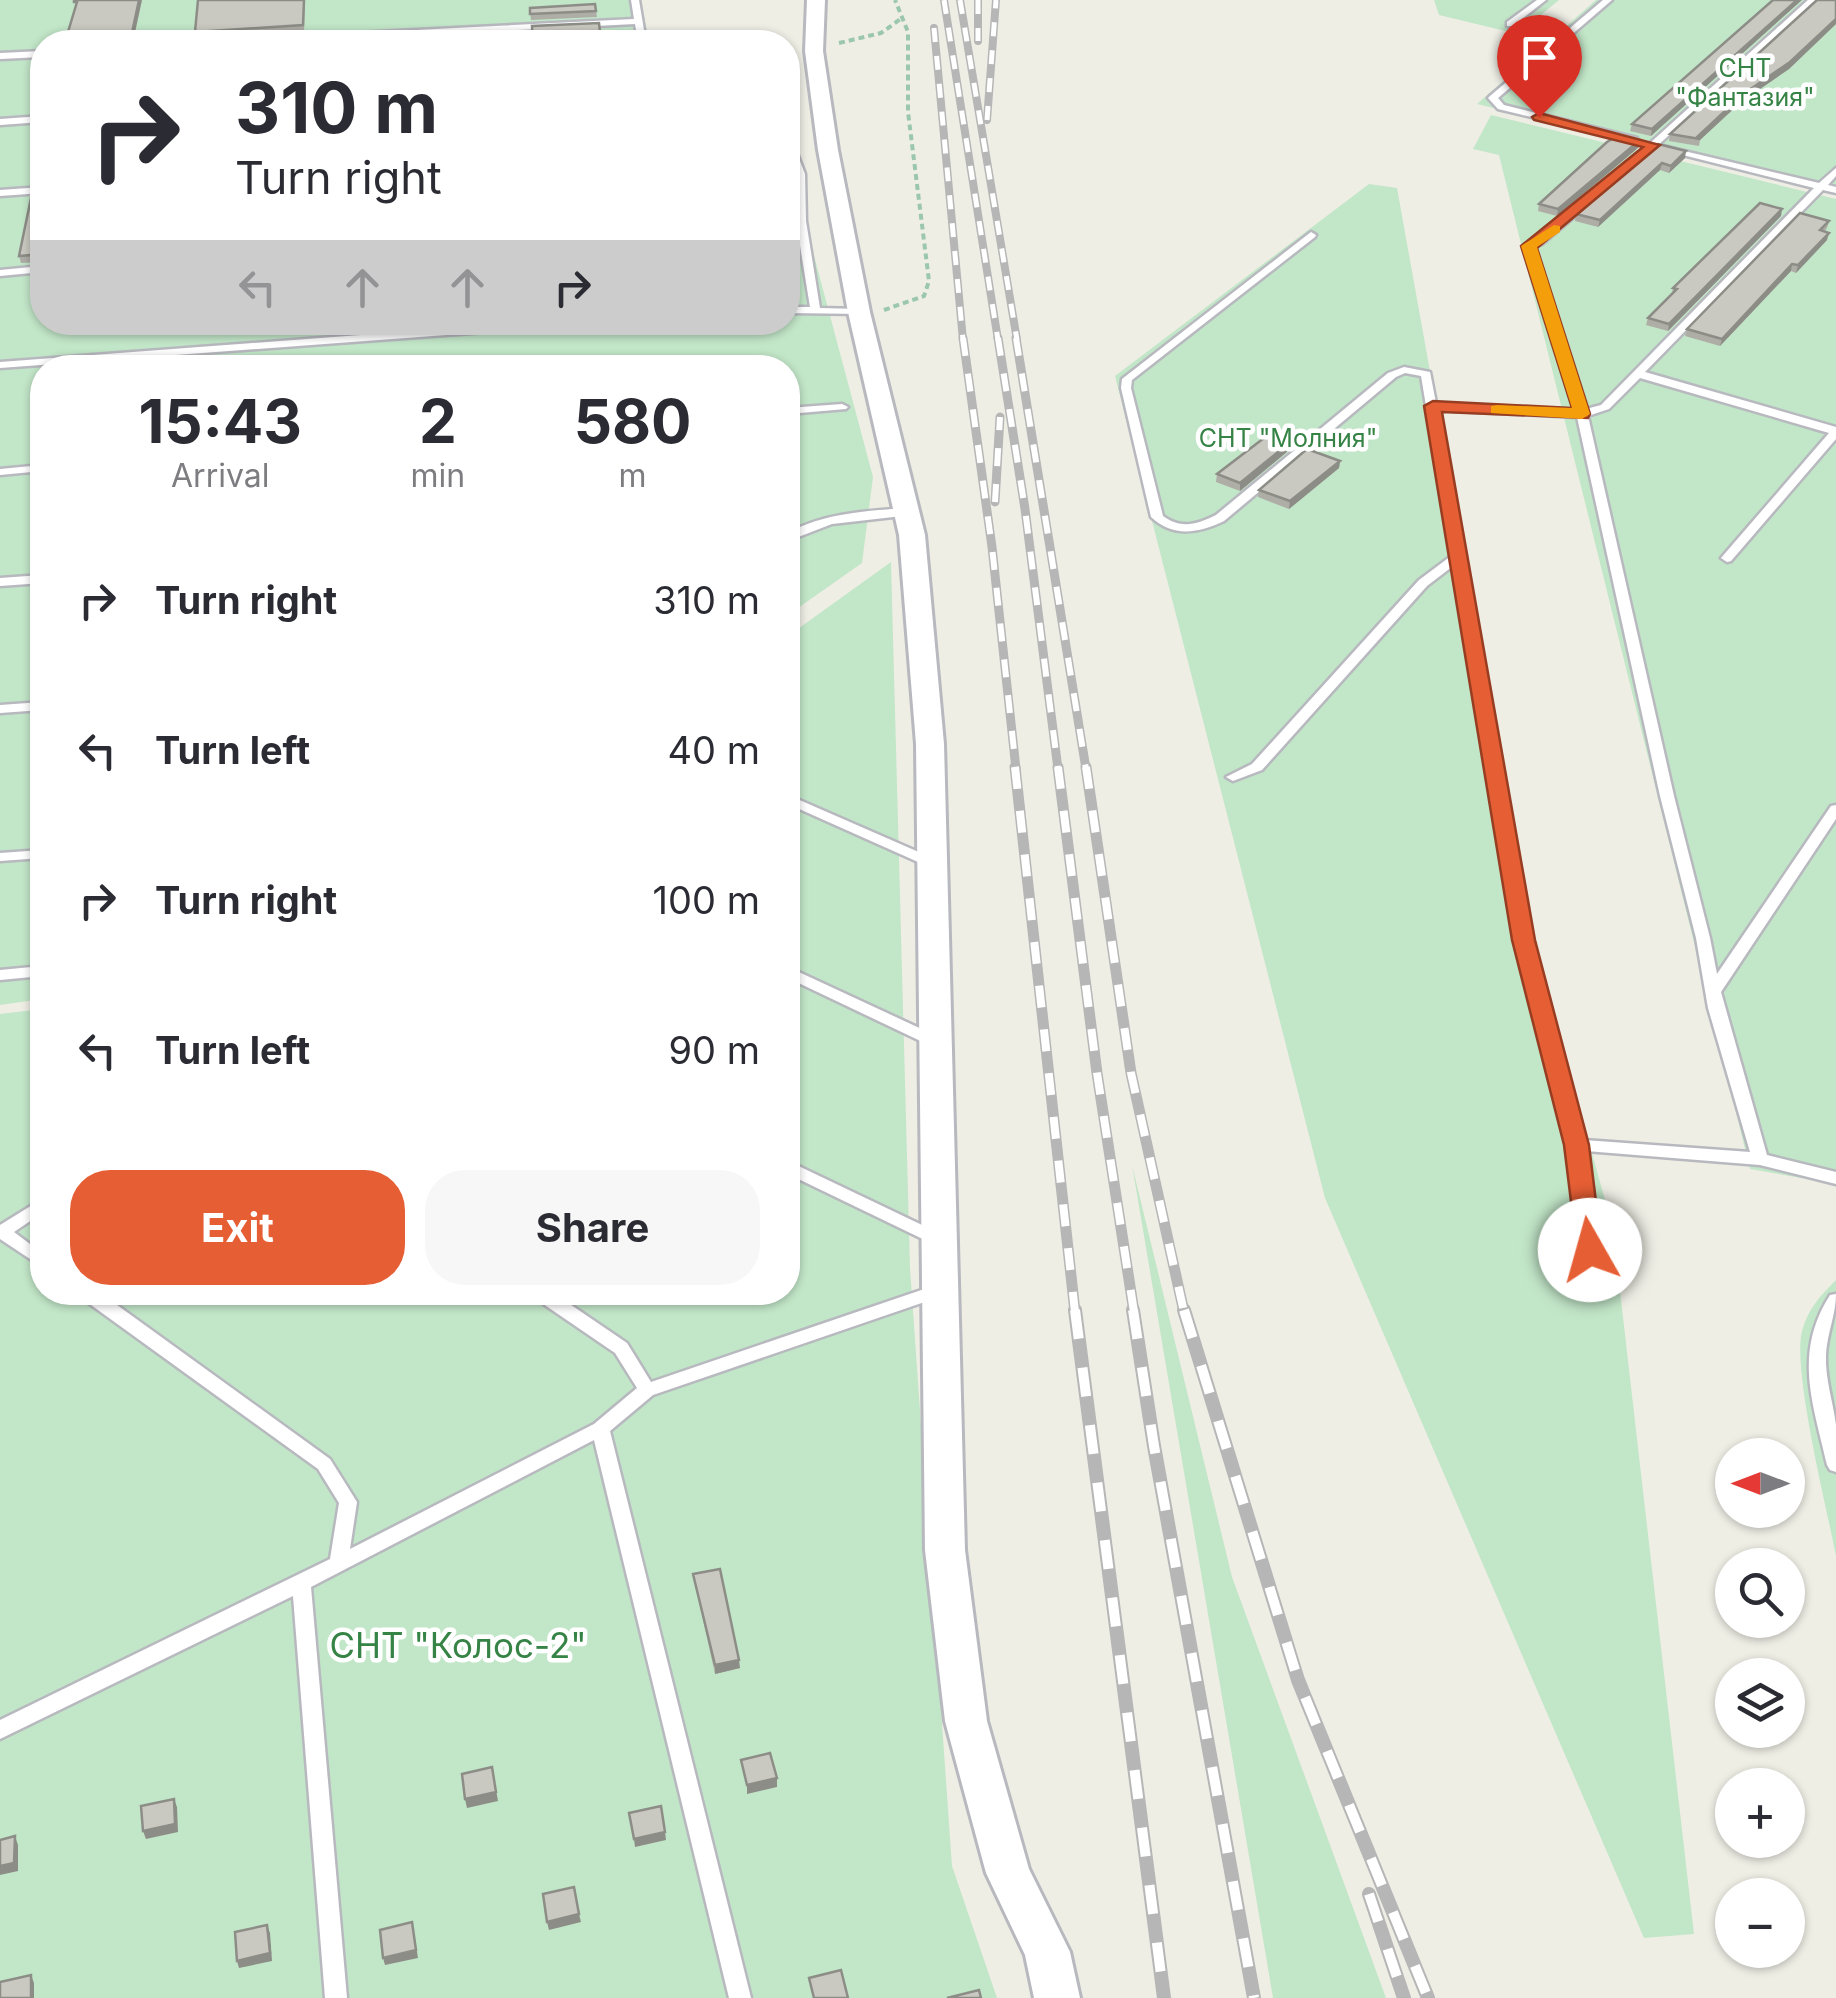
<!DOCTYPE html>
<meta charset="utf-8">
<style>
body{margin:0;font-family:Inter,sans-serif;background:#f7f7f7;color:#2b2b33;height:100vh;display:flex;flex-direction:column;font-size:38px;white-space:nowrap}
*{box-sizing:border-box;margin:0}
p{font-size:32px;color:#7c7c81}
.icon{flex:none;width:55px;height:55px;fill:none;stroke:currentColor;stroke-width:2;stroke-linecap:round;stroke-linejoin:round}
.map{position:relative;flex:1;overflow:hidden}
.side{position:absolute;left:30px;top:355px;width:770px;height:950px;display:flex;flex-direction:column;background:#fff;border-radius:40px;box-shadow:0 2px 8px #0004}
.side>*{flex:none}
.guide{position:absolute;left:30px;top:30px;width:770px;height:305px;border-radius:40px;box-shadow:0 2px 8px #0004;background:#fff;color:#2b2b33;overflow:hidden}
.needle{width:65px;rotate:270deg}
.buttons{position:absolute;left:1715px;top:1438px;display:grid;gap:20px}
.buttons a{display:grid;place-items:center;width:90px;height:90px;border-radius:50%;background:#fff;box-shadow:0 2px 8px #0004;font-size:50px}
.pin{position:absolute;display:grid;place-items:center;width:85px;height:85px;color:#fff;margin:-102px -42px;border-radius:50% 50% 50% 0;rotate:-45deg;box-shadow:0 0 10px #0007}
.pin .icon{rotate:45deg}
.me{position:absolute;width:110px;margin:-55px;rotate:353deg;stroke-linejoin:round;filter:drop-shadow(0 0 8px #0008)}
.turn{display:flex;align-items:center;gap:35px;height:210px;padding:0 40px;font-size:45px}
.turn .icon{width:130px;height:130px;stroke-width:2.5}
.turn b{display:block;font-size:70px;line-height:85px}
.lanes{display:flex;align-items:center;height:95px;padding:0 40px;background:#0003;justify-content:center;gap:50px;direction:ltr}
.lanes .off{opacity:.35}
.eta{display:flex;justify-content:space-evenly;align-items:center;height:170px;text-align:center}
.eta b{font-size:60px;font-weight:700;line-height:70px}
.button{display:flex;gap:20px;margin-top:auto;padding:20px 40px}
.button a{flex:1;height:115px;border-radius:40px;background:#e65e34;color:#fff;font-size:40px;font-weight:700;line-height:115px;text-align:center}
.button a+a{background:#f7f7f7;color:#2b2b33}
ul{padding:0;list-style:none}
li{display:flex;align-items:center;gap:30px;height:150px;padding:0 40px}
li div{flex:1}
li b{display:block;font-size:38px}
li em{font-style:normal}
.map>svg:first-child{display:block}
.green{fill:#c2e6c8}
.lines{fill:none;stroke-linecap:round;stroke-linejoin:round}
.lane-casing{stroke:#b7b9bf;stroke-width:5}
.street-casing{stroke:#b7b9bf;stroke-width:6}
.path{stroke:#9bc7af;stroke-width:4;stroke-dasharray:6 4;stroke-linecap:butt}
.lane{fill:#fff;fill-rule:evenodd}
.street{fill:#fff;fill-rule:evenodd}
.rail-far3-casing{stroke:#b6b6b7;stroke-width:8}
.rail-far2-casing{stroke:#b6b6b7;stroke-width:9}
.rail-far1-casing{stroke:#b6b6b7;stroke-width:11}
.rail-casing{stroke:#b6b6b7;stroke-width:14}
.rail-far3{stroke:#fff;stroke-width:5;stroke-dasharray:14;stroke-linecap:butt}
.rail-far2{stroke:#fff;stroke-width:6;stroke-dasharray:18;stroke-linecap:butt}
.rail-far1{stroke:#fff;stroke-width:8;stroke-dasharray:22;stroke-linecap:butt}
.rail{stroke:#fff;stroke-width:10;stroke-dasharray:29;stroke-linecap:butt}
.wall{fill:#aeada6}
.shaded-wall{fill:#8d8d87}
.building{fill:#cac9c1;stroke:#8d8d87;stroke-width:2.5}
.route{fill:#e65e34;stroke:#963d22;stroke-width:2.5}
.slow{fill:#f59e0b}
.labels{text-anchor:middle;stroke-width:9;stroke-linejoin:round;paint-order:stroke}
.far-park-label{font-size:25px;fill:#368346;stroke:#fff}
.near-park-label{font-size:35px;fill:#368346;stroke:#fff}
</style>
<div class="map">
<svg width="1836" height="1998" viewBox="0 0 1836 1998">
<rect width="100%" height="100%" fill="#efeee5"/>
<g class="green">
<polygon points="0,0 641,0 649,42 42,42 42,322 788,322 788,158 873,477 862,563 788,615 788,368 42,368 42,999 0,1005"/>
<polygon points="1434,0 1559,0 1518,34 1439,15"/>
<polygon points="1596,0 1836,0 1836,191 1477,104"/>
<polygon points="1491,115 1836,199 1836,1184 1750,1169 1499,155 1473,149"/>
<polygon points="1369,184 1397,188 1530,927 1606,1204 1620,1291 1694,1934 1644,1938 1325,1198 1115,376"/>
<polygon points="891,562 910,1268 952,1866 997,1998 0,1998 0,1014 42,1009 42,1292 788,1292 788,636"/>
<polygon points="1132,1165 1232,1577 1386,1998 1273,1998"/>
<path d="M1836,1280V1556C1827,1509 1792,1370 1802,1331C1808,1309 1820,1296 1836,1280Z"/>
</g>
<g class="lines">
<g class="lane-casing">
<g id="lane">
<polygon points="631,0 639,0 646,42 638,42 635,24 277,42 233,42 237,39 634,19"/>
<polygon points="1537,0 1546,0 1513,26 1507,26 1507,22"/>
<polygon points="1603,0 1612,0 1498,98 1504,105 1637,138 1637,142 1498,109 1488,98 1490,96"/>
<path d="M1808,0H1817L1656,147L1542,244L1534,247L1586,409L1601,405L1814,188L1663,150V146L1819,183L1836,168V176L1828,185L1836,187V193L1823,190L1645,372L1836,427V439L1731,561L1727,562L1721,558L1829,433L1640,378L1609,409L1588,416L1674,796L1710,938L1717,974L1831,806L1836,805V819L1721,992L1767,1155L1836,1172V1184L1760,1165L1586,1151L1598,1250L1596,1254H1584L1582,1250L1569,1145L1516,940L1453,566L1427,586L1262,770L1233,781L1226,777L1252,764L1419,580L1451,556L1421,376L1405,373L1396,377L1224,521C1199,533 1173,538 1151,517L1121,388L1122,379L1311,232L1316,235L1315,237L1132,380L1131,388L1163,516C1181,529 1196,525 1216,515L1388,373L1404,367L1430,372L1436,403L1575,410L1524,246L1534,240L1650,143ZM1438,410L1577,417L1660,796L1696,938L1708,1008L1750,1152L1584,1140L1530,940Z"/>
<polygon points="42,51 42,57 0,59 0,53"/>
<polygon points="42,116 42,122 0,125 0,119"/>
<polygon points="788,140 793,143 805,174 806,221 820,308 859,309 864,312 863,314 788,313 788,307 810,307 796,221 795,174 788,154"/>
<polygon points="42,187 42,193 0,196 0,190"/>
<polygon points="42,266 42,272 0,276 0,270"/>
<polygon points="532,322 587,322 582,325 0,368 0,362"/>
<polygon points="842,404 848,407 846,409 788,414 788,408"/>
<polygon points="42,465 42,471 0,475 0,469"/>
<path d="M907,508L913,512L911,515L832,524L788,541V533C824,513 866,511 907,508Z"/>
<polygon points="42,575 42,583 0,586 0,578"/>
<polygon points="42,702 42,710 0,713 0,705"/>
<polygon points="788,795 937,860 939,863 937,866 927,866 788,804"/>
<polygon points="42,850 42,858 0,861 0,853"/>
<polygon points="42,966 42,976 0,980 0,970"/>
<polygon points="788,967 941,1038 944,1042 941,1046 931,1046 788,978"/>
<polygon points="788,1161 943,1235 945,1239 943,1243 931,1243 788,1174"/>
<polygon points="42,1199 42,1213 14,1232 42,1253 42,1267 0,1239 0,1225"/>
<polygon points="939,1284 945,1285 947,1290 945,1295 653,1395 610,1431 751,1998 729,1998 594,1440 311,1587 347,1998 325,1998 293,1596 0,1739 0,1720 330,1559 339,1503 318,1469 80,1297 78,1292 99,1292 330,1459 357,1502 350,1549 594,1424 637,1388 615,1353 533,1297 531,1292 552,1292 627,1343 651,1382"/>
<path d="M1836,1294C1836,1315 1827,1333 1826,1355C1825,1379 1833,1401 1836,1425C1836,1440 1836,1457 1836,1472L1830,1470L1827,1465C1813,1403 1793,1353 1830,1295Z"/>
</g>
</g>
<g class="street-casing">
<polygon id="street" points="807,0 825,0 823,51 838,150 870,312 925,535 944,744 965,1550 987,1721 1029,1869 1070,1952 1080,1998 1034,1998 1025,1955 986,1873 945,1721 925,1550 916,744 899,535 848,312 818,150 805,51"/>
</g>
<g class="path">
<polyline points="839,43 881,33 902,18"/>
<polyline points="884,310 924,296 929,281 908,112 908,32 895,0"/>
</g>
<use href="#lane" class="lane"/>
<use href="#street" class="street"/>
<g class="rail-far3-casing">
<g id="rail-far3">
<polyline points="944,0 998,340"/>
<polyline points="960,0 1017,340"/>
<polyline points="978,0 978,41"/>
<polyline points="934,28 963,340"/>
<polyline points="987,120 996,0"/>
</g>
</g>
<g class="rail-far2-casing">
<g id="rail-far2">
<polyline points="963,338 992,547 1016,769"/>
<polyline points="998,338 1025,509 1058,769"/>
<polyline points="1016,338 1086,769"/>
<polyline points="995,502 1000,417"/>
</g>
</g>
<g class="rail-far1-casing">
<g id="rail-far1">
<polyline points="1015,767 1075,1312"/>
<polyline points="1058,767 1097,1073 1134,1312"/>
<polyline points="1086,767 1131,1073 1184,1312"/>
</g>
</g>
<g class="rail-casing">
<g id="rail">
<polyline points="1075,1310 1164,1998"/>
<polyline points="1133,1310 1154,1446 1254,1998"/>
<polyline points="1184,1310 1298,1680 1428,1998"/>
<polyline points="1369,1894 1404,1998"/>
</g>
</g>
<use href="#rail-far3" class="rail-far3"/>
<use href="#rail-far2" class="rail-far2"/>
<use href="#rail-far1" class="rail-far1"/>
<use href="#rail" class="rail"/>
</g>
<g class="wall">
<polygon points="198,0 305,0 304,32 196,39 195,32"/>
<polygon points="1773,0 1651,136 1630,131 1632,124"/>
<polygon points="1836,0 1836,24 1789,69 1741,102 1700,140 1699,146 1669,141 1670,134"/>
<polygon points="530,8 596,11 597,17 531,20"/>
<polygon points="1640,140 1639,147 1557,216 1538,211 1539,204"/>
<polygon points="1658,144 1685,158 1669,173 1660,170 1598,227 1575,221 1576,214"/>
<polygon points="42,198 42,262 21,263 19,256"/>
<polygon points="1781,216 1668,331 1646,325 1648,318 1672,293 1673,288"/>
<polygon points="1829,221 1827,228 1824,232 1827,240 1796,273 1791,271 1720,346 1685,336 1687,329"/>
<polygon points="1288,451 1240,491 1216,482 1217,474"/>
<polygon points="1340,461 1339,468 1289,509 1258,497 1259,490"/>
<polygon points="693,1574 740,1668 715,1674"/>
</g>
<g class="shaded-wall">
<polygon points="139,0 142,0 133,42 130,42"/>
<polygon points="1797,0 1802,0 1651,136 1652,129"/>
<polygon points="1836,19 1836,24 1789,69 1741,102 1700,140 1696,138 1742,95"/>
<polygon points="1640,140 1639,147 1557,216 1558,209"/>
<polygon points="1686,151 1685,158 1669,173 1671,166"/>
<polygon points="1662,163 1660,170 1598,227 1600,220"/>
<polygon points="1782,209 1781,216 1668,331 1669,324"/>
<polygon points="1829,233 1827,240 1796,273 1798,265"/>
<polygon points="1792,264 1791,271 1720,346 1722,339"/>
<polygon points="1289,443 1288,451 1240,491 1240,483"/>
<polygon points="1340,461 1339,468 1289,509 1290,501"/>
<polygon points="739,1660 740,1668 715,1674 715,1665"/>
<polygon points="492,1767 498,1801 467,1808 465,1799"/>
<polygon points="777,1778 777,1787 747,1794 747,1785"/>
<polygon points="174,1799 177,1807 178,1832 146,1839 143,1831"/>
<polygon points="665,1832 666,1840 635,1847 634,1839"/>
<polygon points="15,1836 18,1845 18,1871 0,1875 0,1866"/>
<polygon points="579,1914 581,1922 549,1930 547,1922"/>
<polygon points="412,1922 418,1958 385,1965 383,1958"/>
<polygon points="267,1925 270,1933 272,1961 239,1968 237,1961"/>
<polygon points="31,1975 34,1983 34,1998 31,1998"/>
</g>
<g class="building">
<polygon points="74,0 139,0 130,42 65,42 77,2 74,2"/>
<polygon points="198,0 304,0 303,25 195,32"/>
<polygon points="1773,0 1797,0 1652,129 1632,124"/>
<polygon points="1817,0 1836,0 1836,19 1790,62 1742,95 1696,138 1700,139 1670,134"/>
<polygon points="595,4 596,11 530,14 530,8"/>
<polygon points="599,23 601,42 533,42 532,26"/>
<polygon points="291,38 291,42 256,42 256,39"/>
<polygon points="1619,135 1640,140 1558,209 1539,204 1607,142"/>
<polygon points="1658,144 1686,151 1671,166 1662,163 1600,220 1576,214"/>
<polygon points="31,198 42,198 42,254 19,256"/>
<polygon points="1760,203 1782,209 1669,324 1648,318 1677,289 1673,288"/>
<polygon points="1800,213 1829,221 1820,230 1829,233 1798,265 1792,264 1722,339 1687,329"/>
<polygon points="1268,435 1289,443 1240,483 1217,474"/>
<polygon points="1307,449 1340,461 1290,501 1259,490"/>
<polygon points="720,1569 739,1660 715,1665 693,1574"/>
<polygon points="770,1753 777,1778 747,1785 741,1760"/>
<polygon points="492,1767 496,1792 465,1799 462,1774"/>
<polygon points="174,1799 175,1824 143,1831 141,1806"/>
<polygon points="661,1806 665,1832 634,1839 629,1813"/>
<polygon points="15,1836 14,1863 0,1866 0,1840"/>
<polygon points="574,1887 579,1914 547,1922 543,1894"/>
<polygon points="412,1922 416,1950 383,1958 380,1930"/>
<polygon points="267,1925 270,1953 237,1961 235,1932"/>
<polygon points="841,1970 848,1998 814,1998 809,1978"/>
<polygon points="31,1975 31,1998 0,1998 0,1982"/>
<polygon points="979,1990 981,1998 947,1998"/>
</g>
<polygon class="route" points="1539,113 1660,145 1537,248 1590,414 1588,418 1442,412 1535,940 1589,1145 1602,1250 1599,1256 1581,1256 1577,1250 1564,1145 1512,940 1424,406 1433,401 1572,408 1521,246 1643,147 1534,120 1532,117"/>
<polygon class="slow" points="1554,225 1560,226 1560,232 1537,247 1590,414 1582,419 1491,413 1491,406 1497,405 1572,408 1521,246"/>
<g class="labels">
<g class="far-park-label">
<text x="1745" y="77">СНТ<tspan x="1745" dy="29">"Фантазия"</tspan></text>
<text x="1288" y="447">СНТ "Молния"</text>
</g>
<g class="near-park-label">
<text x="458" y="1658">СНТ "Колос-2"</text>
</g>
</g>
</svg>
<div class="buttons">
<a><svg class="needle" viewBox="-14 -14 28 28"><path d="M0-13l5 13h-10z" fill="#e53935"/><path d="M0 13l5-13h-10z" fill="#7c7c81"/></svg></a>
<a><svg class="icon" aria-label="search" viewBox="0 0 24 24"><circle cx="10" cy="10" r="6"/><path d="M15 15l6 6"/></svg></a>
<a><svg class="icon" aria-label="layers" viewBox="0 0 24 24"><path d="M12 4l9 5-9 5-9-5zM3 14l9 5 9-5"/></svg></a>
<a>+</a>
<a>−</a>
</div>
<div class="pin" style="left:1539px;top:117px;background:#d93025"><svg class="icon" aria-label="arrive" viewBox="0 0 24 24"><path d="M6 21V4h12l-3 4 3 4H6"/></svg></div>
<svg class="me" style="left:1590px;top:1250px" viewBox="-20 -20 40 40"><circle r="19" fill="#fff"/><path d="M0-13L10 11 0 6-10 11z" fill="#e65e34"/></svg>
<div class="guide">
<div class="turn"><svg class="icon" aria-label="right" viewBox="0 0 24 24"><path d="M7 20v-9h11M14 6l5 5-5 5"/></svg><div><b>310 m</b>Turn right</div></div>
<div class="lanes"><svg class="icon off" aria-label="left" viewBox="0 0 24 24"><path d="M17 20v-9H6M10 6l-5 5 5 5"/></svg><svg class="icon off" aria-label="ahead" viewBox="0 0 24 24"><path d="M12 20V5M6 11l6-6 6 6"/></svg><svg class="icon off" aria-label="ahead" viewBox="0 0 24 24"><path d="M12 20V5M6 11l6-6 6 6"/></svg><svg class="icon" aria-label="right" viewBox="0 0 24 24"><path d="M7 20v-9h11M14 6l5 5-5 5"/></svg></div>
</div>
<section class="side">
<div class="eta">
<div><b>15:43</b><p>Arrival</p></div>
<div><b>2</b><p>min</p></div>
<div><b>580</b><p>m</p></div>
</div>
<ul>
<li><svg class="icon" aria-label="right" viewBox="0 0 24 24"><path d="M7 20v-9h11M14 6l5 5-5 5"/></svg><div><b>Turn right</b></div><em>310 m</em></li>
<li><svg class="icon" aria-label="left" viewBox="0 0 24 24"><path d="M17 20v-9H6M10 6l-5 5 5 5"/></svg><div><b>Turn left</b></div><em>40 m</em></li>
<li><svg class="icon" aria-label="right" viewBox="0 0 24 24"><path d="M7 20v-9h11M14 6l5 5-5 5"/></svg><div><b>Turn right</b></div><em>100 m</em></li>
<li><svg class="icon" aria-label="left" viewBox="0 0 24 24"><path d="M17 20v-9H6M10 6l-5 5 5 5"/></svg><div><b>Turn left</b></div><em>90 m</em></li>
</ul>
<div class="button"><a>Exit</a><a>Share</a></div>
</section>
</div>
